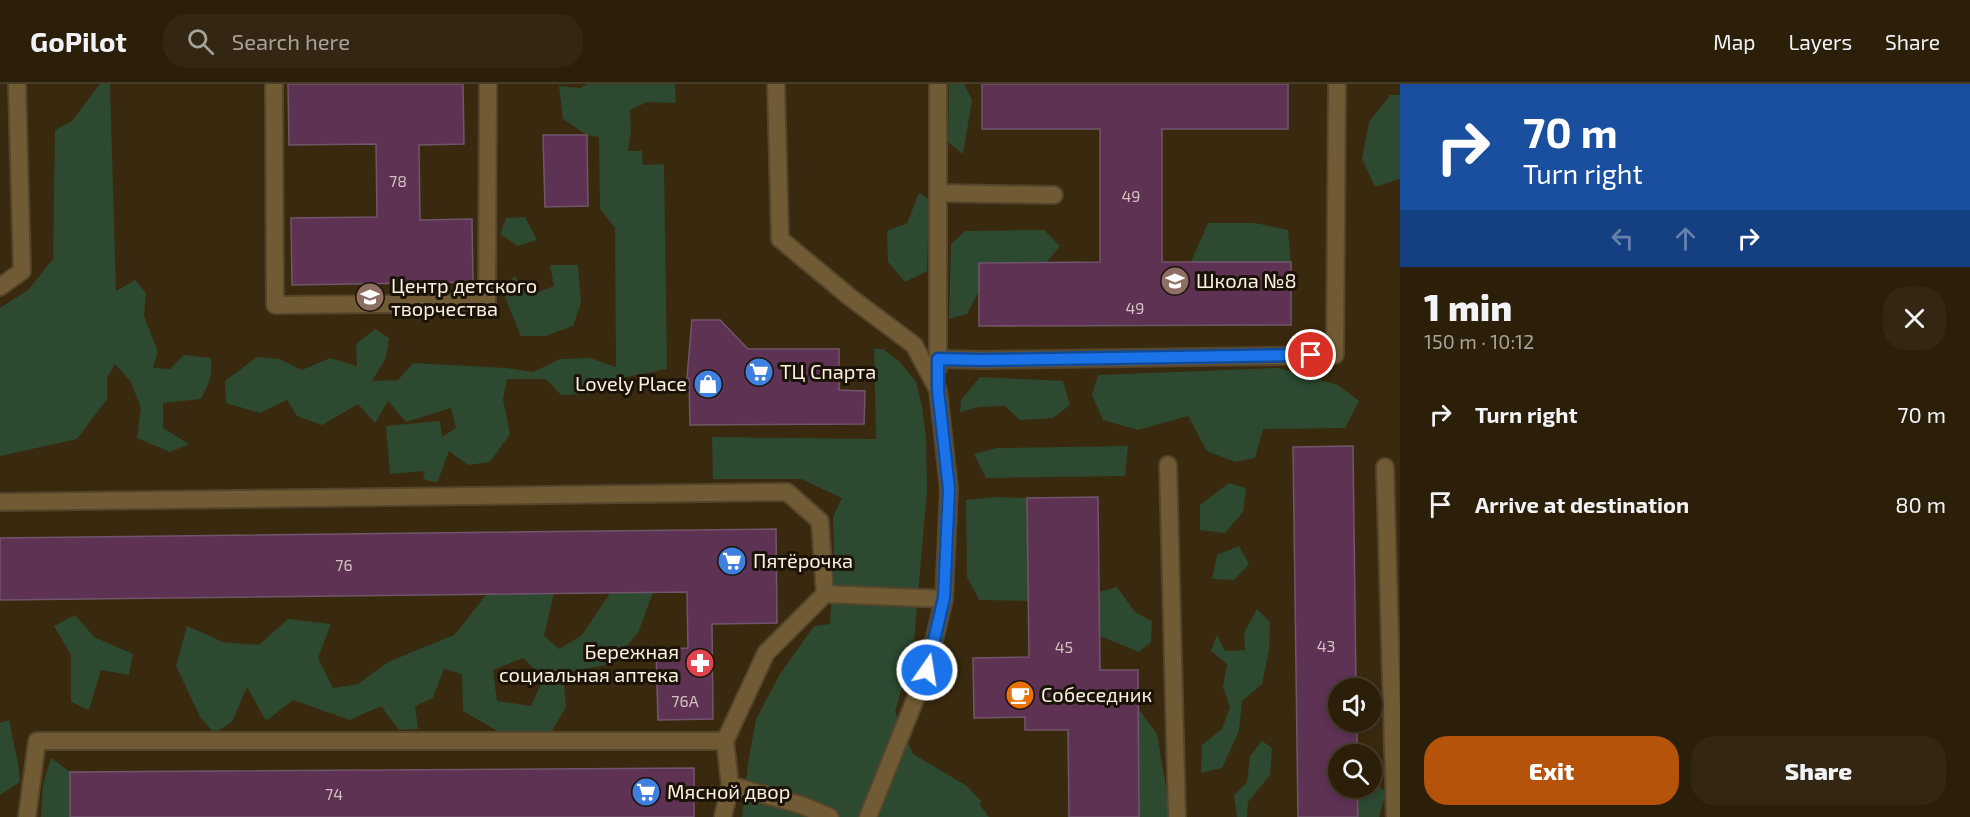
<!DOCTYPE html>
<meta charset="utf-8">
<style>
body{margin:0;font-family:"Exo 2",sans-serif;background:#332713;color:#f1f3f6;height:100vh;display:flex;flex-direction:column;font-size:22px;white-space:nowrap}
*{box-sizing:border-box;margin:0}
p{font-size:20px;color:#a6a29c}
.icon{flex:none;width:33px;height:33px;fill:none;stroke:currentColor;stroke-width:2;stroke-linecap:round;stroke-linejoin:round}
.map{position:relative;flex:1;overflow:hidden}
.drawer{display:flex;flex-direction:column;background:#2b1f0a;width:570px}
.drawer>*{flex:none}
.hud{background:#1a4fa0;color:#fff;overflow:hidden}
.controls{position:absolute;left:1328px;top:594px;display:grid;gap:12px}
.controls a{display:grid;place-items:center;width:54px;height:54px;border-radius:50%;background:#2b1f0a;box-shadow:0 3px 9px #0003,0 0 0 2px #473d2b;font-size:30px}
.pin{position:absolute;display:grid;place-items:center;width:51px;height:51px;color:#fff;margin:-26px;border:3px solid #fff;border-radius:50%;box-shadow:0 2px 6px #0007}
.me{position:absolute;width:66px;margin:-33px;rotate:13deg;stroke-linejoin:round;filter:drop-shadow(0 0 4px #0008)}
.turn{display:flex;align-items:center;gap:21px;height:126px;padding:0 24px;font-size:27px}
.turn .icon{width:78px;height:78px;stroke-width:2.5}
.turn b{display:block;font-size:42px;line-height:51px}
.lanes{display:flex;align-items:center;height:57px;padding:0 24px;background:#0003;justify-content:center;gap:30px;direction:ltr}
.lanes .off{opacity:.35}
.round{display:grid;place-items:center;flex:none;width:63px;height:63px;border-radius:24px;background:#332713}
.head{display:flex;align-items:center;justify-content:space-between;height:102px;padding:0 24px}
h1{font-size:36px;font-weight:800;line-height:45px}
.cta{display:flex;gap:12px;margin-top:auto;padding:12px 24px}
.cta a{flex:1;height:69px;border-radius:24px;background:#b45309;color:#fff;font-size:24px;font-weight:800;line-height:69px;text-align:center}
.cta a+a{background:#332713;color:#f1f3f6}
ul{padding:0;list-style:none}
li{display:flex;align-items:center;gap:18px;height:90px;padding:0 24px}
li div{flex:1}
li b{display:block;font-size:22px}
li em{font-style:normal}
header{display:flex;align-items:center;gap:36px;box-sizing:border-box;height:84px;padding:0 30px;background:#2b1f0a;border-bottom:2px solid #473d2b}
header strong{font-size:28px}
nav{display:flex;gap:33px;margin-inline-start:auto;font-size:21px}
.search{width:420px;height:54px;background:#332713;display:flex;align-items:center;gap:15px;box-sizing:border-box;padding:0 21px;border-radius:24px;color:#a6a29c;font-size:22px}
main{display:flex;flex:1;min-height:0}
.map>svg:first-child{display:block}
.green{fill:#2d4930;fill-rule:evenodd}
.building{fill:#5d3253;stroke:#71566b;stroke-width:1.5}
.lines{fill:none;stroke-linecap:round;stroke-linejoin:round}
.service-casing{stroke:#54452c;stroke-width:20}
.service{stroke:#705b34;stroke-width:16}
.route-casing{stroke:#114b97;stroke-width:15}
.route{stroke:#1a73e8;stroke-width:10}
.labels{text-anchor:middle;stroke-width:6;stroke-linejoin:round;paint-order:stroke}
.number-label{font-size:16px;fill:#d4c1be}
.poi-label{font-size:20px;fill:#fcf1e1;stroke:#1b1308;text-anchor:start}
</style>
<header>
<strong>GoPilot</strong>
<div class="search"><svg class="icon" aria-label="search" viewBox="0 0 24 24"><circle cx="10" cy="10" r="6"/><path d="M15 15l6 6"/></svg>Search here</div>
<nav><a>Map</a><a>Layers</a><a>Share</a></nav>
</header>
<main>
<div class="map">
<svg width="1400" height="733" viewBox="0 0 1400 733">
<rect width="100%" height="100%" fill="#39290e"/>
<g class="green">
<path d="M100,0H110L116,207L135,196L146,209L144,232L158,268L153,284L170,285L184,271L211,274C213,290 209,300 201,315L163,319V344L189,360L170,368L137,354L141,324L131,298L115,280L107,294V315L77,355L0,372V224L28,206L53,175L55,46L72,37Z"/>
<polygon points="587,0 675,0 676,19 647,18 630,26 631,47 628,67 642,67 643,81 664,80 667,285 617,295 604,295 591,310 561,311 546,295 507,295 503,315 510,350 490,378 468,381 449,367 437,399 423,395 425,387 390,390 386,342 440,337 442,353 456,344 451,324 406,338 388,317 375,339 358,320 322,341 297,332 287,316 260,329 226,319 225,297 257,273 279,275 302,286 330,274 357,282 356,260 375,245 389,254 386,274 372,297 398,296 413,279 506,284 533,288 560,275 590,274 616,283 615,144 600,125 599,53 587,51 563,35 559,2 581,4"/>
<polygon points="949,0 964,0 972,16 963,70 948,58"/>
<polygon points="1390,11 1400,11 1400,95 1375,103 1362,75 1369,38"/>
<polygon points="919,109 929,115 927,187 905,198 888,178 887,147 907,139"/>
<polygon points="525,133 537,156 518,162 500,150 506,134"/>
<polygon points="1208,139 1255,139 1288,146 1291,178 1191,178"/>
<polygon points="1044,146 1060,162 1047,178 979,179 979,207 967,230 949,235 951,160 965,147"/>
<polygon points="550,181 578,181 581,219 573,242 546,252 521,252 502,206 514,192 533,210 554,202"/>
<polygon points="874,265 883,265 899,277 916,298 922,322 926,353 927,407 913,568 895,628 913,670 967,702 981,717 980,721 989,733 742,733 748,679 756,635 780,590 814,542 830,540 834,475 833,433 842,414 801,395 713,395 712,353 876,355"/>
<polygon points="1278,284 1338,301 1359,317 1345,344 1263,345 1255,374 1235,378 1207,367 1188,332 1138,346 1103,336 1092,311 1098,291"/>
<polygon points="980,293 1063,297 1070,321 1053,334 1020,336 1005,322 979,323 960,328 961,316"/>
<polygon points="1128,362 1125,392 986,394 974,370 997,364"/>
<polygon points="1229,399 1246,404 1243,428 1225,449 1200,446 1200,421"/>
<polygon points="996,413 1027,414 1028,517 979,516 967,493 966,416"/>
<polygon points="1239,462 1249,480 1234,496 1212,495 1217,471"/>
<polygon points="1117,503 1135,528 1152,537 1151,558 1139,568 1100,552 1099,508"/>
<path d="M653,508L638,549L611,580L563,589L566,623L550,650L499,648L463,627L462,590L444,585L433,614L415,622L418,645L399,646L381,622L350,636L293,616L266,637L247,603L232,638L214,649L200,633L176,582L187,542L223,558L259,561L288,535L331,540L318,574L333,604L358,600L388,578L454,551L487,510L554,509L544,552L559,565L582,551L610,509ZM523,574L544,594L531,622L497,617L493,586Z"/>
<polygon points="1257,525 1270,538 1269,566 1262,600 1242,617 1239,647 1222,684 1201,689 1202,661 1222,645 1230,623 1223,603 1227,580 1211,567 1217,551 1225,567 1245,566 1244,549"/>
<polygon points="75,531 94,553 133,570 129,591 101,586 89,626 71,618 71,571 54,542"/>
<polygon points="1138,624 1157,650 1171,733 1139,733"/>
<polygon points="9,636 18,680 20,698 0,711 0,639"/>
<polygon points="1262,657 1272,664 1270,691 1248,718 1247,733 1237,733 1234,711 1247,698 1250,672"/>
<polygon points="51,674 70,688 70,733 41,733 43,700"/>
<polygon points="1371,694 1386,709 1379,733 1358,733 1357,704 1371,704"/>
</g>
<g class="building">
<polygon points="288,0 463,0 464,60 419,61 420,136 472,135 473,198 292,201 291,134 377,133 376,60 289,61"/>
<polygon points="982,0 1288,0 1288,45 1162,45 1162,178 1291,178 1291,241 979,242 979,179 1100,178 1100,45 982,45"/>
<polygon points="543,51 587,51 588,122 545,123"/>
<polygon points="692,236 720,236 748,265 839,265 839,306 865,307 864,340 690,341 689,294 687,294"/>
<polygon points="1353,362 1356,604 1338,604 1338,638 1357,638 1357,670 1338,670 1338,704 1357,704 1358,733 1298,733 1293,363"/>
<polygon points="1098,413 1100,586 1138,586 1139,733 1069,733 1068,646 1025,646 1025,633 974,634 973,574 1029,573 1027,414"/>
<polygon points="776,445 777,539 712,540 713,635 658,636 656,565 688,564 687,508 0,516 0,454"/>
<polygon points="694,684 694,733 70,733 70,688"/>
</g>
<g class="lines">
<g class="service-casing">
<g id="service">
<polyline points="274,0 275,221 487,219 488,0"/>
<polyline points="776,0 780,155 851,214 914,261 938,306 949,405 944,515 927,586 868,733"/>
<polyline points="938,0 938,284"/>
<polyline points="938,109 1054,111"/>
<polyline points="0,203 22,187 17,0"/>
<polyline points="938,275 981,276 1335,271 1337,0"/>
<polyline points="1168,381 1177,733"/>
<polyline points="1385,383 1395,733"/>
<polyline points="0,418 787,408 820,437 825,510 766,569 725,657 730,701 723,733"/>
<polyline points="825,510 944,515"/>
<polyline points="730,701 801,721 830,733"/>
<polyline points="27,733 37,657 725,657"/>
</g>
</g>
<use href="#service" class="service"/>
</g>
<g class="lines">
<g class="route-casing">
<polyline id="route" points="927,586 944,514 949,405 938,306 938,275 981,276 1311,271"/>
</g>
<use href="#route" class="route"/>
</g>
<defs>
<g id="school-disc" transform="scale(1.5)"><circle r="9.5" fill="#8d6e63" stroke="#1b1308"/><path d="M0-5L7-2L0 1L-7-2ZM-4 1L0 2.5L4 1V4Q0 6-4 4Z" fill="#fff"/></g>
<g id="supermarket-disc" transform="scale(1.5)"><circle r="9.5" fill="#3f7fe0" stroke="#1b1308"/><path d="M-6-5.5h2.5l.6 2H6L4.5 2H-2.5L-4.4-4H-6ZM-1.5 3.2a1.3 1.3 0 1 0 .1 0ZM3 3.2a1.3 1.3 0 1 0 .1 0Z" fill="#fff"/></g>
<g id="shop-disc" transform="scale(1.5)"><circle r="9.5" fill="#3f7fe0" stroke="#1b1308"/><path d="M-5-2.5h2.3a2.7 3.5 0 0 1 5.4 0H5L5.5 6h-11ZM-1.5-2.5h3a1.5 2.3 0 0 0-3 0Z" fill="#fff"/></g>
<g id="pharmacy-disc" transform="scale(1.5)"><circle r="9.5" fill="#e0444e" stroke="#1b1308"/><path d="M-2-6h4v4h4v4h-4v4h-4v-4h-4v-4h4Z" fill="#fff"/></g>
<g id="cafe-disc" transform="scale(1.5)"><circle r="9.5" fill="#e8710a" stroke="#1b1308"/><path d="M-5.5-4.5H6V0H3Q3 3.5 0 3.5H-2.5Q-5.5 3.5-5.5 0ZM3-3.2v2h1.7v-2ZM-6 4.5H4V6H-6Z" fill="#fff"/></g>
</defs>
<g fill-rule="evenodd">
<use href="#school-disc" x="1175" y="197"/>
<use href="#school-disc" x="370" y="213"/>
<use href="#supermarket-disc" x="759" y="288"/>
<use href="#shop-disc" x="708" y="300"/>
<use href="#supermarket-disc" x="732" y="477"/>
<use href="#pharmacy-disc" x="700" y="579"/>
<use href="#cafe-disc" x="1020" y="611"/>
<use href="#supermarket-disc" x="646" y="708"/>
</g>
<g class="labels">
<g class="number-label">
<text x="398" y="103">78</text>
<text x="1131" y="118">49</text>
<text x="1135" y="230">49</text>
<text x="344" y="487">76</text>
<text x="1326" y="568">43</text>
<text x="1064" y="569">45</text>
<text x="685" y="623">76А</text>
<text x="334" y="716">74</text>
</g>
<g class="poi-label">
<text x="1196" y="204">Школа №8</text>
<text x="391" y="209">Центр детского<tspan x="391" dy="23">творчества</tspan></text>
<text x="780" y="295">ТЦ Спарта</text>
<text x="687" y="307" text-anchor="end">Lovely Place</text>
<text x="753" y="484">Пятёрочка</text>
<text x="679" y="575" text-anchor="end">Бережная<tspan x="679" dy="23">социальная аптека</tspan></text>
<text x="1041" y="618">Собеседник</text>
<text x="667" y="715">Мясной двор</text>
</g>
</g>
</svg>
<div class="controls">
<a><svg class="icon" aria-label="sound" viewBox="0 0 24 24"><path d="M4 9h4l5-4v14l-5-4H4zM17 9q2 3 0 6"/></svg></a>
<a><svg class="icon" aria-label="search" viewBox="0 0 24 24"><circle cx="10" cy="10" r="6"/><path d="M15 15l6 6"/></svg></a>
</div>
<div class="pin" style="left:1311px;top:271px;background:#d93025"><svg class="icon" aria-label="arrive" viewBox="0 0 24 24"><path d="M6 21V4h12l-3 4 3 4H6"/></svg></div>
<svg class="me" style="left:927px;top:586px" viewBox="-20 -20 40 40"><circle r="17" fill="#1a73e8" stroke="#fff" stroke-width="3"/><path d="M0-11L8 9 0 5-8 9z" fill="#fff"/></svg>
</div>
<section class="drawer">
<div class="hud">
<div class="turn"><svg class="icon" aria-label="right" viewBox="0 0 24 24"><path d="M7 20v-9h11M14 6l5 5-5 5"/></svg><div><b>70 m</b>Turn right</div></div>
<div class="lanes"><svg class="icon off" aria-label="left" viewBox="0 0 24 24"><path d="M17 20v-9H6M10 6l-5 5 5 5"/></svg><svg class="icon off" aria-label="ahead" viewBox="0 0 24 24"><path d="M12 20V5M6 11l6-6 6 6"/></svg><svg class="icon" aria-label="right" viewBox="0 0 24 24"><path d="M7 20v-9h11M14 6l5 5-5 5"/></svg></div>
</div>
<div class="head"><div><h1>1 min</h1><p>150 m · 10:12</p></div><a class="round"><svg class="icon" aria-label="close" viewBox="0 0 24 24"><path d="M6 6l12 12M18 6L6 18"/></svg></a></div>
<ul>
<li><svg class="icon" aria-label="right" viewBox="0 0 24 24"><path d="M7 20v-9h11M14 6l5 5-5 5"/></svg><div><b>Turn right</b></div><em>70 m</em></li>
<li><svg class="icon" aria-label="arrive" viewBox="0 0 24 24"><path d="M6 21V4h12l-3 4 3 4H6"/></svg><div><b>Arrive at destination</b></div><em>80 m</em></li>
</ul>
<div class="cta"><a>Exit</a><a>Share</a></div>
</section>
</main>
